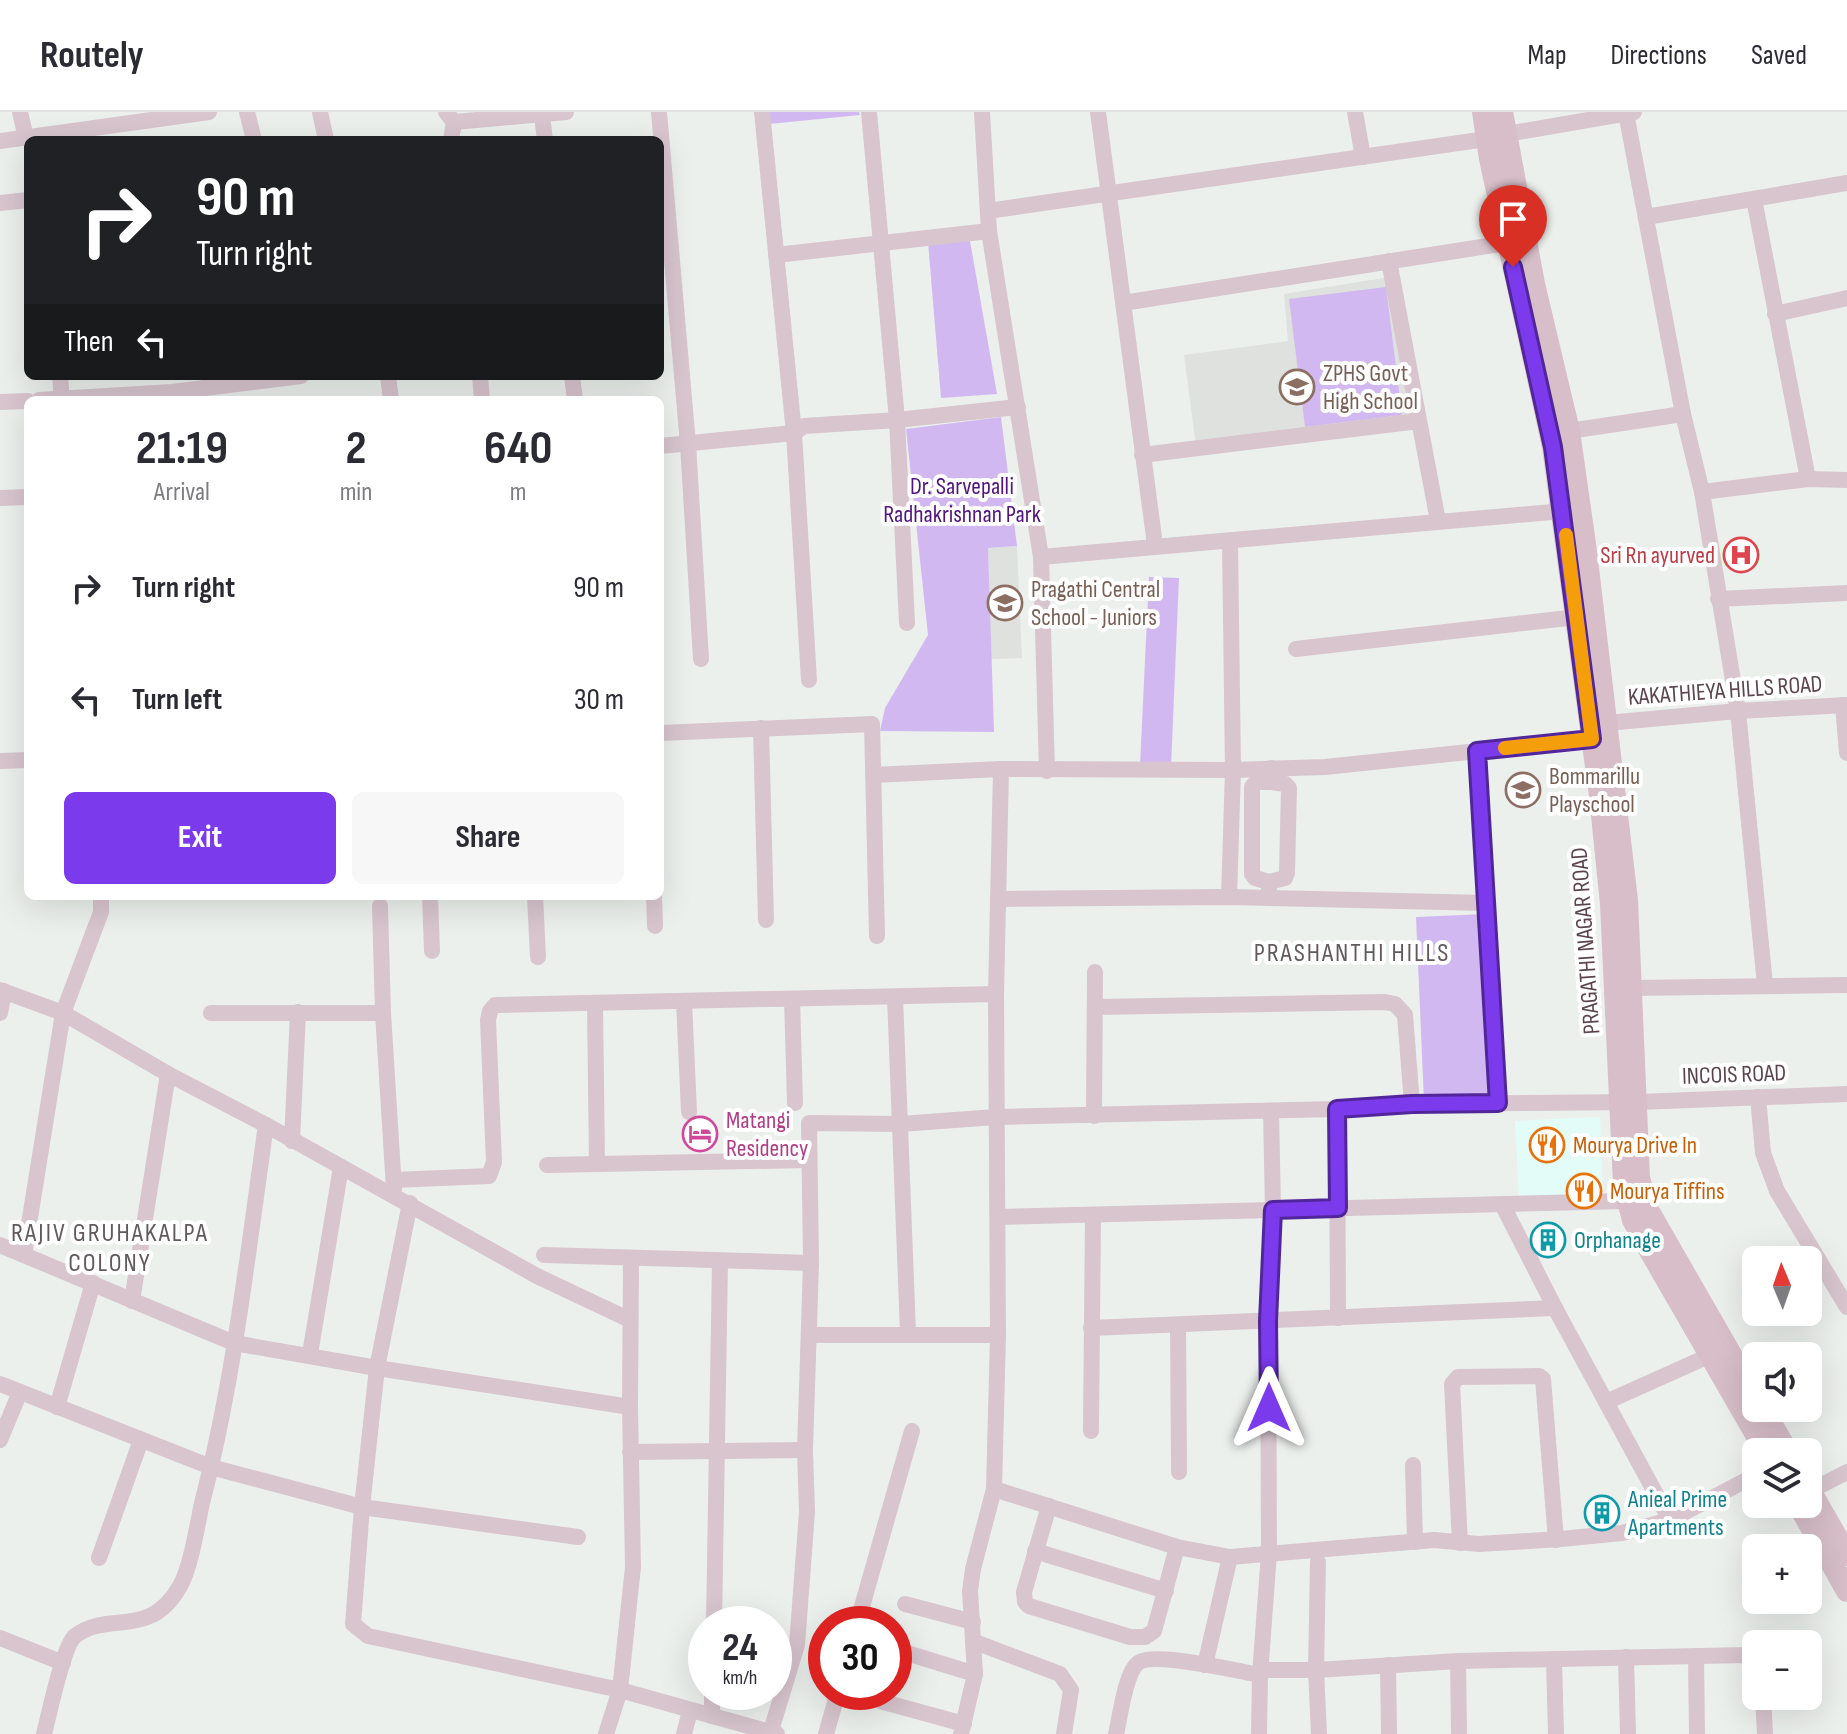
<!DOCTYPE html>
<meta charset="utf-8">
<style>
body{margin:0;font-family:"Sofia Sans Condensed",sans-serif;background:#f7f7f7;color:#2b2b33;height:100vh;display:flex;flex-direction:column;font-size:30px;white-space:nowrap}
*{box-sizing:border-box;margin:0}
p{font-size:26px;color:#7c7c81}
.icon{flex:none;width:44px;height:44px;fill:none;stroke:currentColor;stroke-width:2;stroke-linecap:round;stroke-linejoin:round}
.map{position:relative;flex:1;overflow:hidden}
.details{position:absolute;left:24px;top:284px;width:640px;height:504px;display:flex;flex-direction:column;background:#fff;border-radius:12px;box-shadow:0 8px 32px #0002}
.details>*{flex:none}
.banner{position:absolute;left:24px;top:24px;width:640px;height:244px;border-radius:12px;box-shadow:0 8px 32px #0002;background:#202124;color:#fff;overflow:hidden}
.needle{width:52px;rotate:358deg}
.fabs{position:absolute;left:1742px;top:1134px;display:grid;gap:16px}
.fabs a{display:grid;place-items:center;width:80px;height:80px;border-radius:12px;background:#fff;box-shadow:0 8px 32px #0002;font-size:40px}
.speed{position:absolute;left:688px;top:1494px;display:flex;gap:16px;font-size:40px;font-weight:700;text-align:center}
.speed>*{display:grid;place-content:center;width:104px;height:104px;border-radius:50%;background:#fff;box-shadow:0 8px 32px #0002;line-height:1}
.speed small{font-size:20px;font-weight:400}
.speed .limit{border:12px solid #d22;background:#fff;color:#111}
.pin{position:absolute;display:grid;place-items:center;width:68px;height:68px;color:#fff;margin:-82px -34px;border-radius:50% 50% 50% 0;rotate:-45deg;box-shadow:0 0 8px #0007}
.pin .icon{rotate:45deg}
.me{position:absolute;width:88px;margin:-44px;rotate:0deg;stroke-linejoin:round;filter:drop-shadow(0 0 6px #0008)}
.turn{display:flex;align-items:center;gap:28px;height:168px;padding:0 40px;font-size:36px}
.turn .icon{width:104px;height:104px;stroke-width:2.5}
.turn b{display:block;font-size:56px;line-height:68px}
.then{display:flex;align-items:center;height:76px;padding:0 40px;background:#0003;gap:16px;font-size:30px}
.eta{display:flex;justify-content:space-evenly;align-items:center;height:136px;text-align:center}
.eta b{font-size:48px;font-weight:700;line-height:56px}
.button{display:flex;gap:16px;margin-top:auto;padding:16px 40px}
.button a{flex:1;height:92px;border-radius:12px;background:#7c3aed;color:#fff;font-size:32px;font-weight:700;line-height:92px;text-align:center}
.button a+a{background:#f7f7f7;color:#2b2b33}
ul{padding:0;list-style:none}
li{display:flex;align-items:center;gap:24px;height:112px;padding:0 40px}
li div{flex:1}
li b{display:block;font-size:30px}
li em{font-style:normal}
header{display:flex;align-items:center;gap:48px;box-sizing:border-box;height:112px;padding:0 40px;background:#fff;border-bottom:2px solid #e1e1e2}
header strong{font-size:38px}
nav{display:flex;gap:44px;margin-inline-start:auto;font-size:28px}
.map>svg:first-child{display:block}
.commercial{fill:#e4fcf7}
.education{fill:#dee1de}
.medical{fill:#dbfce0}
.green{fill:#d2b8f0}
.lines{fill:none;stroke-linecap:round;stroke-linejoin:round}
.minor{stroke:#d8c5ce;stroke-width:16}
.secondary{stroke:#d7bec8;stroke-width:22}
.route-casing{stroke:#51269a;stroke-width:20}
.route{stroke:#7c3aed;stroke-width:14}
.slow{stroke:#f59e0b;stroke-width:14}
.labels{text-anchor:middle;stroke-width:8;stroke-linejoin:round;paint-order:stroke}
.education-label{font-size:24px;fill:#785e54;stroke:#fff;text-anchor:start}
.park-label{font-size:24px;fill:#51137f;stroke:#fff}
.health-label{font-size:24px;fill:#be3a42;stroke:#fff;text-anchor:end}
.street-label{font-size:24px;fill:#5b444e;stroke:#fff}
.hotel-label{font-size:24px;fill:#b23c85;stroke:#fff;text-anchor:start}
.food-label{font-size:24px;fill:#c56008;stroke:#fff;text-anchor:start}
.culture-label{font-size:24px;fill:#0d838f;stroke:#fff;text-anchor:start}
.neighbourhood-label{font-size:26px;letter-spacing:2px;fill:#62595c;stroke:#fff}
</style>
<header>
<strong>Routely</strong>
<nav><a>Map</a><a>Directions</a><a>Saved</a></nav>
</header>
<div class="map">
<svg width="1847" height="1622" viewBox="0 0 1847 1622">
<rect width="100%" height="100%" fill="#ecf0ed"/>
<polygon class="commercial" points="1600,1005 1603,1086 1519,1090 1515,1009"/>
<g class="education">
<polygon points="1389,165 1410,306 1196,334 1184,243 1288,229 1284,182"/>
<polygon points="1017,434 1022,546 991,547 988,436"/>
</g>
<polygon class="medical" points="1760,432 1761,453 1721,455 1720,434"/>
<g class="green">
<polygon points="768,0 859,0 860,3 769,12"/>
<polygon points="970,129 997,282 941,286 928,130"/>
<polygon points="1386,175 1402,303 1305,315 1289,187"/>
<polygon points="1001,305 1017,434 988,436 994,620 880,619 885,596 928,523 906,317"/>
<polygon points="1149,465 1179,466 1171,655 1140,653"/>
<polygon points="1485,802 1493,986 1424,989 1416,805"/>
</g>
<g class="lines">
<g class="minor">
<polyline points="20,0 26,26"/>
<polyline points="247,0 254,28"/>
<polyline points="320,0 326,28"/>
<polyline points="446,0 454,10 451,28"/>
<polyline points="659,0 688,332 701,547"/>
<polyline points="762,0 794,321 809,568"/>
<polyline points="869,0 897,308 907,511"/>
<polyline points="982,0 989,119 1041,445 1047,659"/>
<polyline points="1098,0 1155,433"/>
<polyline points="1355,0 1363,45"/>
<polyline points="1626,1 1683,302 1702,380 1738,599 1765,873"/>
<polyline points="542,4 545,28"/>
<polyline points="454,10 566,0"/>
<polyline points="1507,22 1634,0"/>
<polyline points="0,29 209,0"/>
<polyline points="1754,87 1808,367"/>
<polyline points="0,91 28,88"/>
<polyline points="988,99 1486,27"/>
<polyline points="1646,105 1847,71"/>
<polyline points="776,143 989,119"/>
<polyline points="1389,149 1438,409"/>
<polyline points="1123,191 1507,131"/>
<polyline points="1775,202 1847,186"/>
<polyline points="60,264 62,288"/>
<polyline points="388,264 391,288"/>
<polyline points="480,264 482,288"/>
<polyline points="572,264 575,288"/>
<polyline points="39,288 172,280 301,264"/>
<polyline points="0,290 28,289"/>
<polyline points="1569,319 1683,302"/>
<polyline points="660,334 794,321 804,314 897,308 1018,295"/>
<polyline points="1142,343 1419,309"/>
<polyline points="1702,380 1808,367 1847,368"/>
<polyline points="0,386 28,385"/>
<polyline points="1041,445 1563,399"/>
<polyline points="1718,487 1847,481"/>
<polyline points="1296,537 1577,505"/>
<polyline points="1843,593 1847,641"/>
<polyline points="1607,611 1738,599 1847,593"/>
<polyline points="761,616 766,808"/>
<polyline points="660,621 872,612 877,824"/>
<polyline points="1477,639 1498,991"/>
<polyline points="0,649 28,648"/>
<polyline points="873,663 1001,657 1233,658 1325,655 1592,627"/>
<polyline points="1269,770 1255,766 1252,762 1252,675 1256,670 1271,670"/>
<polyline points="430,784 432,839"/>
<polyline points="535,784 538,845"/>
<polyline points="654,784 655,814"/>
<polyline points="1229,785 1233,658 1230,430"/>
<polyline points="1269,786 1269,770 1285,766 1287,761 1289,676 1285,672 1271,670 1271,656"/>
<polyline points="998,787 1229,785 1486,791"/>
<polyline points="380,794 383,901 394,1077"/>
<polyline points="1632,876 1847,873"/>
<polyline points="0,878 63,901 168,962 266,1013 537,1164 630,1208"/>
<polyline points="895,885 908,1221"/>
<polyline points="792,887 795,991"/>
<polyline points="684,889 689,1000"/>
<polyline points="595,891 597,1052"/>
<polyline points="1095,895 1385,890 1395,892 1405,903 1412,992"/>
<polyline points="0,901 4,879"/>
<polyline points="211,901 383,901"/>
<polyline points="1758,985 1763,1041 1777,1079 1847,1195"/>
<polyline points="1337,997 1338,1206"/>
<polyline points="1094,1004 1095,860"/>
<polyline points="292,1029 298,900"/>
<polyline points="547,1053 808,1048"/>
<polyline points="394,1068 489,1064 494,1050 488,908 490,899 495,893 996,882"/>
<polyline points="410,1091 377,1256 362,1395 353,1512 368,1524 620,1578 777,1622"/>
<polyline points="1502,1092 1555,1196 1670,1408 1756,1363"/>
<polyline points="998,1105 1627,1089"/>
<polyline points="0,1133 234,1231 377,1256 630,1295"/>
<polyline points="24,1143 63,901 101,800 101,784"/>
<polyline points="544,1143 811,1151"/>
<polyline points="132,1189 168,962"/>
<polyline points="1178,1213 1179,1360"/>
<polyline points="1091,1216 1555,1196"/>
<polyline points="809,1223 998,1223"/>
<polyline points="310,1242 341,1055"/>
<polyline points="0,1272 211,1355 362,1395 578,1425"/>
<polyline points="1606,1290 1711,1243"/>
<polyline points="57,1295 93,1171"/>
<polyline points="1091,1319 1093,1103"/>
<polyline points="0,1328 20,1280"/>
<polyline points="630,1340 805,1338"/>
<polyline points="1413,1353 1415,1430"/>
<polyline points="994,1377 1177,1435 1230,1445 1434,1428 1479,1432 1561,1427 1622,1421 1670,1408"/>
<polyline points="1810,1379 1847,1360"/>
<polyline points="1049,1394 1024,1480 1025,1490 1029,1494 1130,1525 1145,1525 1154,1519 1177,1435"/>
<polyline points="1460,1431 1452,1272 1458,1265 1539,1264 1543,1267 1556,1428"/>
<polyline points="1035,1439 1166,1479"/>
<polyline points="99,1446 141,1328"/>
<polyline points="1318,1450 1316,1558 1319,1622"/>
<polyline points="905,1492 973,1510"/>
<polyline points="714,1512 720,1150"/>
<polyline points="857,1512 912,1319"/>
<polyline points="0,1526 63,1551"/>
<polyline points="975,1530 1060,1562 1071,1578 1064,1622"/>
<polyline points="897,1538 975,1562"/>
<polyline points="1696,1544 1697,1622"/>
<polyline points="1626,1545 1628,1622"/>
<polyline points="1554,1547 1556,1622"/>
<polyline points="1458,1549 1459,1622"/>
<polyline points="1205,1553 1230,1445"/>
<polyline points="1388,1553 1389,1622"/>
<polyline points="1261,1558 1316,1558 1458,1549 1747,1543 1756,1546"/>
<polyline points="1763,1584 1765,1622"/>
<polyline points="880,1589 964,1612"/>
<polyline points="712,1604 712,1580"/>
<path d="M44,1622C49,1603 63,1534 75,1524C109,1498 150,1528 180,1474C191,1455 197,1414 202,1391C234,1268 248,1139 266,1013"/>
<polyline points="606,1622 620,1578 633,1455 630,1295 631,1147"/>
<polyline points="684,1622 690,1599"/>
<polyline points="770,1622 797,1533 807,1400 805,1338 811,1151 809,1011 900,1012 996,1005 1337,997 1412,992 1638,990 1847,982"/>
<polyline points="826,1622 838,1580"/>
<polyline points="961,1622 975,1562 970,1479 973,1457 994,1377 998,1223 996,882 1001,657"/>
<path d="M1116,1622C1120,1606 1125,1561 1138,1551C1154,1539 1237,1559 1260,1563"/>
<polyline points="1259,1622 1260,1563 1269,1441 1268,1209 1273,1098 1271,999"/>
</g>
<g class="secondary">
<polyline points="1483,0 1490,47 1553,335 1600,684 1611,792 1624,1072 1633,1108 1650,1139 1766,1340"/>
<polyline points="1502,0 1534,172 1569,319 1586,439 1627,788 1639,1066 1648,1098 1756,1286"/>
<polyline points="1762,1296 1788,1340"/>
<polyline points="1808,1375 1847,1443"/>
<polyline points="1798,1392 1847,1479"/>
</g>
</g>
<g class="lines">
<g class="route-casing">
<polyline id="route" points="1269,1296 1268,1209 1273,1098 1338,1096 1337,997 1412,992 1498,991 1477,639 1592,627 1553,335 1513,155"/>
</g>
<use href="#route" class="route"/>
<polyline class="slow" points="1505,636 1592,627 1566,423"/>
</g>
<defs>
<g id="school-ring" transform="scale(1.8)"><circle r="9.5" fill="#fff" stroke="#8d6e63" stroke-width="1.5"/><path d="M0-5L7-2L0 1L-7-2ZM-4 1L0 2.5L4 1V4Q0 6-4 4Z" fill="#8d6e63"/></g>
<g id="hospital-ring" transform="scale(1.8)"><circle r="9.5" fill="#fff" stroke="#e0444e" stroke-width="1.5"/><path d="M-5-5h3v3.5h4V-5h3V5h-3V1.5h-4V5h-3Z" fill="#e0444e"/></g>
<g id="hotel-ring" transform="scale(1.8)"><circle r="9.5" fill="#fff" stroke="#d1479c" stroke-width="1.5"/><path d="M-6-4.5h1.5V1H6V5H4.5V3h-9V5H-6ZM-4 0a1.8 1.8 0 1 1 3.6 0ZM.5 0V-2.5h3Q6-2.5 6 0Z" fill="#d1479c"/></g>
<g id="restaurant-ring" transform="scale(1.8)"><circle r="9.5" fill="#fff" stroke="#e8710a" stroke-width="1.5"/><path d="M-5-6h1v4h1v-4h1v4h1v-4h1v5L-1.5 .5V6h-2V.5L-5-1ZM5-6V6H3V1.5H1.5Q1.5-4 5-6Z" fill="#e8710a"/></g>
<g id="building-ring" transform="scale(1.8)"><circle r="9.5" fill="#fff" stroke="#0f9aa8" stroke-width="1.5"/><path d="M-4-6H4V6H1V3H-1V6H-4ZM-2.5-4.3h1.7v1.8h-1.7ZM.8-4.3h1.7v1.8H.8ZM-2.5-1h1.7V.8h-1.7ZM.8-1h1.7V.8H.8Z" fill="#0f9aa8"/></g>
</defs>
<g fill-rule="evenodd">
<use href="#school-ring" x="1297" y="275"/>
<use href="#hospital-ring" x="1741" y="443"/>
<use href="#school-ring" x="1005" y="491"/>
<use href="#school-ring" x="1523" y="678"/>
<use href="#hotel-ring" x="700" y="1022"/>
<use href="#restaurant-ring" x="1547" y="1033"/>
<use href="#restaurant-ring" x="1584" y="1079"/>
<use href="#building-ring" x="1548" y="1128"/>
<use href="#building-ring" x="1602" y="1401"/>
</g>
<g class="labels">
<g class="education-label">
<text x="1323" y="269">ZPHS Govt<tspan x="1323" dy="28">High School</tspan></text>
<text x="1031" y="485">Pragathi Central<tspan x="1031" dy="28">School - Juniors</tspan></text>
<text x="1549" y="672">Bommarillu<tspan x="1549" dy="28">Playschool</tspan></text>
</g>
<g class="park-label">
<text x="962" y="382">Dr. Sarvepalli<tspan x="962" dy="28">Radhakrishnan Park</tspan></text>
</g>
<g class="health-label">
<text x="1715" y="451">Sri Rn ayurved</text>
</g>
<g class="street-label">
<text transform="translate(1725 578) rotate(-4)" y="8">KAKATHIEYA HILLS ROAD</text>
<text transform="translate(1585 829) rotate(-94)" y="8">PRAGATHI NAGAR ROAD</text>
<text transform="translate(1734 962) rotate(-2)" y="8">INCOIS ROAD</text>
</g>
<g class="hotel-label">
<text x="726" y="1016">Matangi<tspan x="726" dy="28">Residency</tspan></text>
</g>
<g class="food-label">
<text x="1573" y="1041">Mourya Drive In</text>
<text x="1610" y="1087">Mourya Tiffins</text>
</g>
<g class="culture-label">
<text x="1574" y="1136">Orphanage</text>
<text x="1628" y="1395">Anieal Prime<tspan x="1628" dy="28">Apartments</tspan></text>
</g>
<g class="neighbourhood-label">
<text x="1352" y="849">PRASHANTHI HILLS</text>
<text x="110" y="1129">RAJIV GRUHAKALPA<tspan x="110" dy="30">COLONY</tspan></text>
</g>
</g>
</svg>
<div class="fabs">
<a><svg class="needle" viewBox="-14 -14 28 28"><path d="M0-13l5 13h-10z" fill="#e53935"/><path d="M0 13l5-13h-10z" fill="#7c7c81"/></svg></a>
<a><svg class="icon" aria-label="sound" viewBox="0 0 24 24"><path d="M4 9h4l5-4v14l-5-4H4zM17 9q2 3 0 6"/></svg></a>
<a><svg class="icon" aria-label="layers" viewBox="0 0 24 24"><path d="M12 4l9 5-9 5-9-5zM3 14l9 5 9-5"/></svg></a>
<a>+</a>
<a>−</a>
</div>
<div class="speed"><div>24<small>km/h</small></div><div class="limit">30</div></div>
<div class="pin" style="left:1513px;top:155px;background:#d93025"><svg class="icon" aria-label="arrive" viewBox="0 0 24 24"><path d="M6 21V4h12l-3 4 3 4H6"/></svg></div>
<svg class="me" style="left:1269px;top:1296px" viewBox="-20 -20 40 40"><path d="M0-17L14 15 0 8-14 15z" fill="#7c3aed" stroke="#fff" stroke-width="4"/></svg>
<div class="banner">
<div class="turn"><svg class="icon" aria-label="right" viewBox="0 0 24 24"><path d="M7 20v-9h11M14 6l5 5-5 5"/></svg><div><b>90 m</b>Turn right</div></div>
<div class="then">Then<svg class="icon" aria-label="left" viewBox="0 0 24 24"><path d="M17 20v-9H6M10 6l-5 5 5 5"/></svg></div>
</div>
<section class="details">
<div class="eta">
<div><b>21:19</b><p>Arrival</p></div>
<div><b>2</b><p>min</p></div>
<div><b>640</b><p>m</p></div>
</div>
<ul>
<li><svg class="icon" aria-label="right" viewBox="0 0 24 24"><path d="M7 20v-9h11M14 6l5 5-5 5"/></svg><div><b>Turn right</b></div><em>90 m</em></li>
<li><svg class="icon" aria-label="left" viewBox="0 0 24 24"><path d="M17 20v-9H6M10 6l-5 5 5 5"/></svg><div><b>Turn left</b></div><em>30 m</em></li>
</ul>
<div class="button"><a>Exit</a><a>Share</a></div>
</section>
</div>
